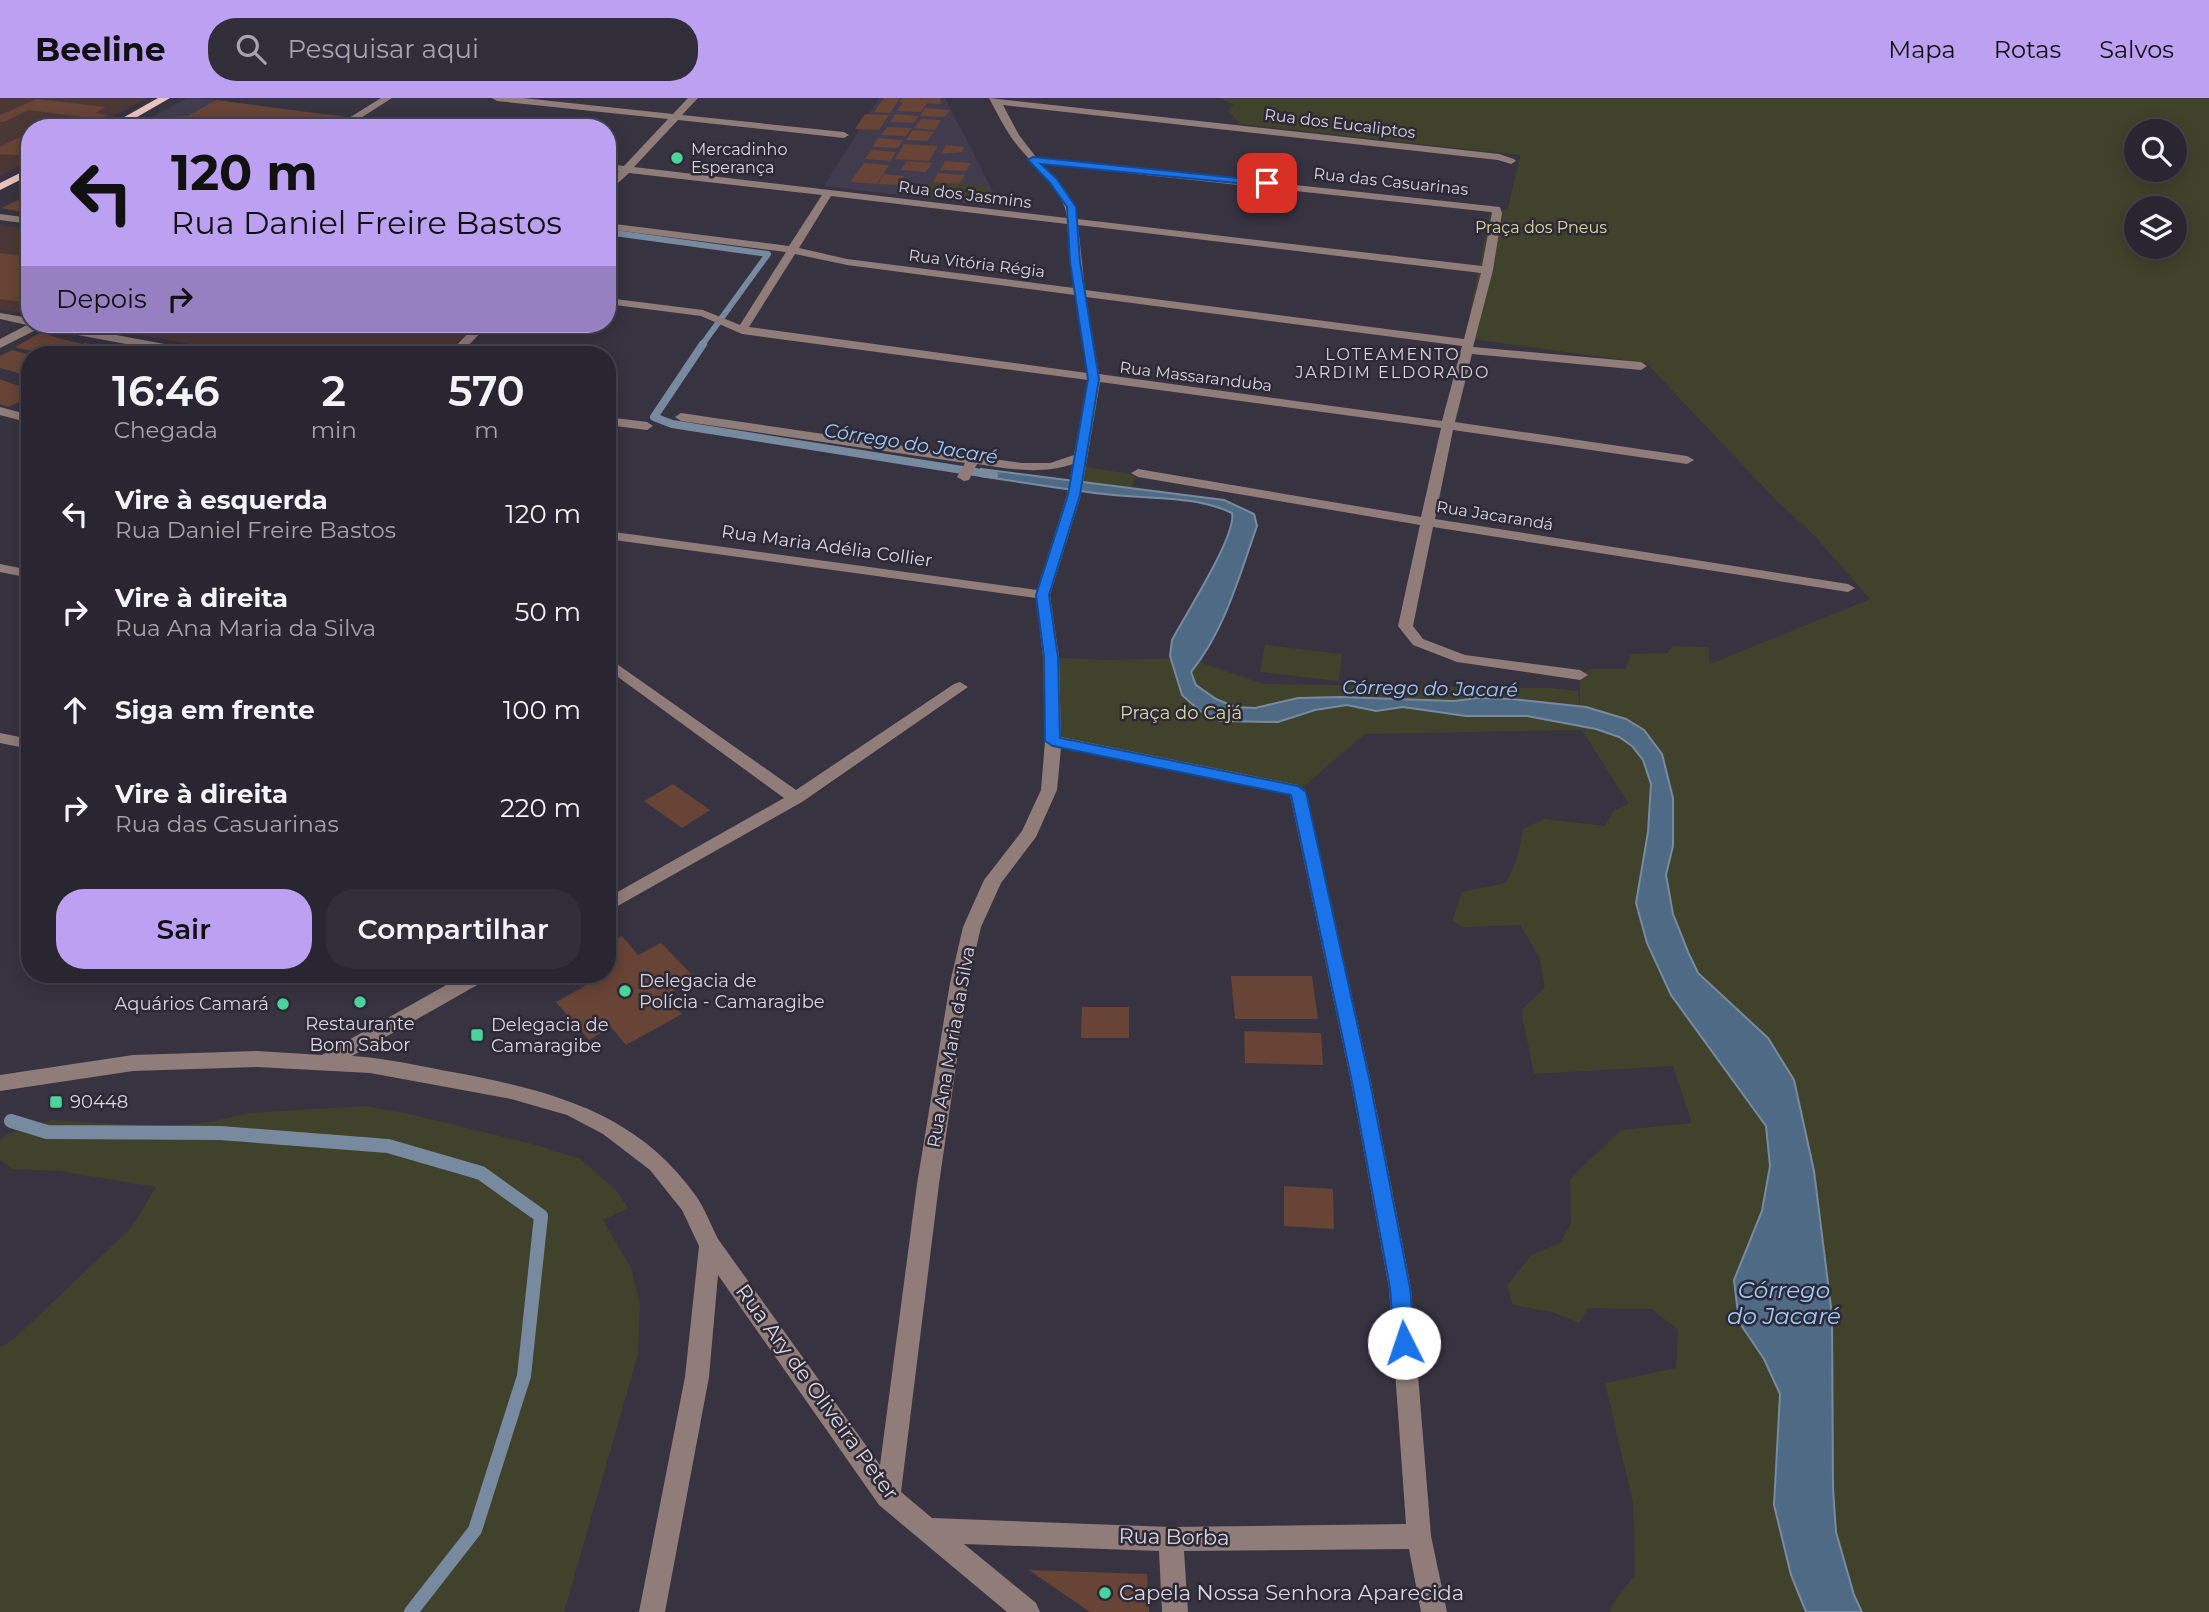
<!DOCTYPE html>
<html lang="pt">
<meta charset="utf-8">
<style>
body{margin:0;font-family:Montserrat,sans-serif;background:#312e39;color:#f1f3f6;height:100vh;display:flex;flex-direction:column;font-size:26px;white-space:nowrap}
*{box-sizing:border-box;margin:0}
p{font-size:23px;color:#a5a5ab}
.icon{flex:none;width:38px;height:38px;fill:none;stroke:currentColor;stroke-width:2;stroke-linecap:round;stroke-linejoin:round}
.map{position:relative;flex:1;overflow:hidden}
.panel{position:absolute;left:21px;top:248px;width:595px;height:637px;display:flex;flex-direction:column;background:#292631;border-radius:28px;box-shadow:0 4px 18px #0003,0 0 0 2px #45434d}
.panel>*{flex:none}
.banner{position:absolute;left:21px;top:21px;width:595px;height:214px;border-radius:28px;box-shadow:0 4px 18px #0003,0 0 0 2px #45434d;background:#bca0f2;color:#111;overflow:hidden}
.buttons{position:absolute;left:2124px;top:21px;display:grid;gap:14px}
.buttons a{display:grid;place-items:center;width:63px;height:63px;border-radius:50%;background:#292631;box-shadow:0 4px 18px #0003,0 0 0 2px #45434d;font-size:35px}
.pin{position:absolute;display:grid;place-items:center;width:60px;height:60px;color:#fff;margin:-30px;border-radius:14px;box-shadow:0 4px 10px #0006}
.me{position:absolute;width:77px;margin:-38px;rotate:356deg;stroke-linejoin:round;filter:drop-shadow(0 0 5px #0008)}
.turn{display:flex;align-items:center;gap:24px;height:147px;padding:0 35px;font-size:32px}
.turn .icon{width:91px;height:91px;stroke-width:2.5}
.turn b{display:block;font-size:49px;line-height:60px}
.then{display:flex;align-items:center;height:66px;padding:0 35px;background:#0003;gap:14px;font-size:26px}
.eta{display:flex;justify-content:space-evenly;align-items:center;height:119px;text-align:center}
.eta b{font-size:42px;font-weight:600;line-height:49px}
.button{display:flex;gap:14px;margin-top:auto;padding:14px 35px}
.button a{flex:1;height:80px;border-radius:28px;background:#bca0f2;color:#111;font-size:28px;font-weight:600;line-height:80px;text-align:center}
.button a+a{background:#312e39;color:#f1f3f6}
ul{padding:0;list-style:none}
li{display:flex;align-items:center;gap:21px;height:98px;padding:0 35px}
li div{flex:1}
li b{display:block;font-size:26px}
li em{font-style:normal}
header{display:flex;align-items:center;gap:42px;box-sizing:border-box;height:98px;padding:0 35px;background:#bca0f2;color:#111}
header strong{font-size:33px}
nav{display:flex;gap:38px;margin-inline-start:auto;font-size:24px}
.search{width:490px;height:63px;background:#312e39;display:flex;align-items:center;gap:18px;box-sizing:border-box;padding:0 24px;border-radius:28px;color:#a5a5ab;font-size:26px}
.map>svg:first-child{display:block}
.commercial{fill:#4c3737}
.built{fill:#413b4e}
.medical{fill:#423d4e}
.green{fill:#41422b;fill-rule:evenodd}
.water{fill:#4f6a85;stroke:#788aa0;stroke-width:2}
.lines{fill:none;stroke-linecap:round;stroke-linejoin:round}
.stream-far2{stroke:#788aa0;stroke-width:6}
.stream-far1{stroke:#788aa0;stroke-width:8}
.stream{stroke:#788aa0;stroke-width:14}
.building{fill:#674436}
.minor{fill:#907d7a;fill-rule:evenodd}
.major{fill:#eac3be;fill-rule:evenodd}
.route{fill:#1a73e8;stroke:#114b97;stroke-width:2}
.poi-dot{fill:#4cd39b;stroke:#2d2936;stroke-width:2.5}
.labels{text-anchor:middle;stroke-width:5;stroke-linejoin:round;paint-order:stroke}
.far-street-label{font-size:16px;fill:#d8d6df;stroke:#2d2936}
.far-poi-label{font-size:16px;fill:#d8d6df;stroke:#2d2936;text-anchor:start}
.far-park-label{font-size:16px;fill:#d6db9b;stroke:#2d2936}
.far-neighbourhood-label{font-size:16px;letter-spacing:2px;fill:#d8d6df;stroke:#2d2936}
.street-label{font-size:18px;fill:#d8d6df;stroke:#2d2936}
.park-label{font-size:18px;fill:#d6db9b;stroke:#2d2936}
.poi-label{font-size:18px;fill:#d8d6df;stroke:#2d2936;text-anchor:start}
.water-label{font-size:19px;font-style:italic;fill:#9dcbfb;stroke:#2d2936}
.near-street-label{font-size:21px;fill:#d8d6df;stroke:#2d2936}
.near-poi-label{font-size:21px;fill:#d8d6df;stroke:#2d2936;text-anchor:start}
.near-water-label{font-size:23px;font-style:italic;fill:#9dcbfb;stroke:#2d2936}
</style>
<header>
<strong>Beeline</strong>
<div class="search"><svg class="icon" aria-label="search" viewBox="0 0 24 24"><circle cx="10" cy="10" r="6"/><path d="M15 15l6 6"/></svg>Pesquisar aqui</div>
<nav><a>Mapa</a><a>Rotas</a><a>Salvos</a></nav>
</header>
<div class="map">
<svg width="2209" height="1514" viewBox="0 0 2209 1514">
<rect width="100%" height="100%" fill="#373341"/>
<g class="commercial">
<polygon points="0,0 148,0 91,30 30,30 30,62 0,78"/>
<polygon points="0,127 30,131 30,217 0,211"/>
<polygon points="79,226 476,226 446,257 251,257"/>
</g>
<polygon class="built" points="879,0 945,0 1001,109 824,88"/>
<polygon class="medical" points="187,0 198,0 348,19 331,30 132,30"/>
<g class="green">
<path d="M1218,0H2209V1514H1611L1610,1510L1635,1476L1633,1405L1605,1285L1676,1270L1678,1232L1652,1211L1588,1210L1579,1225L1552,1214L1513,1207L1507,1188L1531,1157L1560,1145L1571,1125L1570,1081L1621,1032L1692,1025L1673,968L1534,976L1521,912L1545,890L1539,858L1520,827L1464,829L1452,823L1462,794L1506,785L1518,758L1523,731L1544,721L1605,728L1614,712L1629,706L1582,632L1365,636L1298,693L1053,643L1061,631L1051,559L1105,562L1188,560L1263,586L1550,590L1578,593L1580,615V577L1590,571H1626L1631,556L1667,555L1673,548L1708,549L1710,566L1870,501L1813,436L1776,402L1646,265L1465,240L1490,115L1508,111L1520,57L1240,26L1227,12L1234,7ZM2137,33H2175V72H2137ZM2137,110H2175V149H2137Z"/>
<polygon points="934,85 985,87 994,106 914,97 924,86"/>
<polygon points="1080,368 1136,377 1132,390 1076,384"/>
<polygon points="1265,547 1342,556 1339,583 1260,574"/>
<polygon points="366,1008 414,1017 536,1047 580,1061 615,1091 628,1110 603,1122 631,1170 640,1208 638,1256 564,1514 0,1514 0,1249 13,1242 131,1130 156,1089 60,1073 12,1071 0,1061 0,1043 7,1036 52,1022 166,1029 211,1024 249,1015"/>
</g>
<path class="water" d="M981,371L1224,402L1254,416L1257,428C1239,479 1225,532 1191,574L1196,587L1216,601L1235,609L1255,610L1298,600L1340,599L1454,603L1477,600L1512,601L1586,609L1626,621L1644,632L1662,656L1673,700V748L1666,777L1673,816L1689,856L1698,875L1768,940L1794,982L1814,1073L1832,1217L1833,1390L1836,1434L1854,1497L1862,1514H1806L1791,1477L1774,1407L1780,1296L1764,1261L1739,1224L1734,1182L1762,1113L1770,1068L1766,1028L1671,897L1647,845L1636,805L1648,734L1651,686L1643,662L1632,648L1619,639L1596,631L1527,618H1466L1403,609L1376,613L1347,607L1315,612L1278,624L1220,623L1200,613L1182,597L1170,558L1172,542C1185,517 1237,437 1232,415C1194,397 1144,401 1104,396C1062,391 1021,384 980,378Z"/>
<g class="lines">
<polyline class="stream-far2" points="607,134 768,156 702,247"/>
<polyline class="stream-far1" points="703,246 654,319 672,326 994,377"/>
<polyline class="stream" points="11,1023 47,1034 220,1035 388,1048 481,1075 541,1118 524,1278 475,1432 411,1514"/>
</g>
<g class="building">
<polygon points="884,0 900,0 890,15 874,14"/>
<polygon points="902,0 940,0 941,6 927,5 921,14 897,13 903,4 899,4"/>
<polygon points="37,1 106,9 95,15 107,17 99,21 28,12 4,24 0,24 0,17"/>
<polygon points="216,2 321,16 342,18 323,30 166,30 169,28 162,23 178,18 188,18"/>
<polygon points="925,10 950,12 945,19 920,18"/>
<polygon points="865,16 889,17 879,32 855,31"/>
<polygon points="895,16 919,18 914,25 890,24"/>
<polygon points="921,21 941,22 935,32 914,30"/>
<polygon points="887,29 912,30 906,38 881,37"/>
<polygon points="913,32 934,34 927,43 906,42"/>
<polygon points="17,40 30,42 30,58 0,56 0,49"/>
<polygon points="878,40 903,42 898,50 872,49"/>
<polygon points="904,46 938,48 929,63 895,61"/>
<polygon points="946,47 965,49 962,54 941,56"/>
<polygon points="871,52 896,54 890,63 865,61"/>
<polygon points="907,63 932,65 926,74 901,72"/>
<polygon points="945,63 971,65 966,73 940,72"/>
<polygon points="864,65 889,67 877,86 850,84"/>
<polygon points="938,75 965,77 959,86 933,84"/>
<polygon points="884,76 904,78 898,87 878,86"/>
<polygon points="22,100 30,101 30,110 21,114 1,110"/>
<polygon points="0,155 30,159 30,205 0,201"/>
<polygon points="40,235 82,246 85,245 117,251 106,257 64,257 77,248 61,257 46,257 15,249"/>
<polygon points="12,252 30,257 30,271 21,276 0,270 0,258"/>
<polygon points="0,281 30,292 30,299 8,309 0,306"/>
<polygon points="673,686 710,712 682,730 644,703"/>
<polygon points="622,838 638,857 661,845 695,880 665,898 682,916 626,947 611,929 589,942 556,904 585,888 576,877 607,877 607,846"/>
<polygon points="1231,878 1312,878 1318,921 1235,921"/>
<polygon points="1082,909 1129,909 1129,940 1081,940"/>
<polygon points="1244,933 1321,935 1323,967 1245,965"/>
<polygon points="1284,1088 1333,1091 1334,1131 1284,1128"/>
<polygon points="1029,1472 1147,1476 1149,1514 1090,1514"/>
</g>
<g class="lines">
<g class="minor">
<polygon points="381,0 392,0 345,30 333,30"/>
<path d="M492,0H523L673,16L688,0H698L682,17L844,34L849,37L844,40L678,22L634,69L1067,120C1065,91 1027,63 1011,39C1003,27 996,13 989,0L1499,56L1514,61L1516,63L1511,66L1498,62L1003,7L1019,37L1036,59L1500,109L1502,115L1493,172L1473,249L1641,264L1647,268L1641,272L1472,256L1455,324L1687,358L1694,362L1687,366L1453,332L1435,421L1848,486L1855,490L1848,494L1433,429L1413,528L1423,541L1465,557L1580,572L1588,577L1580,582L1457,564L1413,547L1398,528L1420,427L1138,379L1131,375L1138,371L1421,419L1441,330L1100,284L1081,397L1050,497L1059,559L1061,639L1298,687L1306,693L1371,984L1411,1190L1431,1438L1447,1514H1421L1409,1451L1184,1453L1188,1514H1162L1159,1453L964,1446L1036,1505L1040,1514H1007L879,1407L718,1177L709,1279L665,1514H639L685,1279L699,1148L682,1112L650,1072L603,1036L567,1017L511,1001L370,975L257,969L133,973L0,993V977L133,957L257,953L322,957L464,877H488L486,882L352,958C388,960 423,969 458,975C552,993 638,1015 696,1098C705,1111 711,1127 718,1141L880,1367L917,1086L950,885L963,829L984,782L1022,733L1041,692L1045,643L1043,559L1036,500L607,441V433L1037,492L1067,397L1073,366C1040,377 1010,371 977,366L969,382L964,383L957,379L965,365L681,323L675,319L681,315L1021,365H1050L1074,357L1088,282L742,236L701,218L607,206V200L703,212L740,227L786,154L607,131V125L789,148L822,97L629,75L607,95V86L619,73L607,72V66L624,68L668,21L497,3ZM1042,66L1491,114L1492,115L1482,168L1077,121C1075,97 1057,83 1042,66ZM831,98L1067,126L1074,190L847,161L799,150ZM1078,127L1481,175L1464,241L1085,192ZM795,156L847,167L1075,197L1087,275L749,229ZM1086,199L1462,248L1442,323L1099,276ZM1061,650L1290,697L1351,984L1389,1190L1406,1426L1171,1429L932,1420L901,1394L939,1086L968,885L981,829L1001,785L1036,739L1057,692Z"/>
<polygon points="0,116 30,120 30,126 0,122"/>
<polygon points="0,215 30,220 30,226 57,226 202,253 208,257 185,257 139,249 123,257 108,257 126,246 40,230 0,250 0,241 27,227 0,221"/>
<polygon points="477,226 489,226 459,257 447,257"/>
<polygon points="0,309 30,317 30,325 0,317"/>
<polygon points="607,319 647,324 653,328 647,332 607,327"/>
<polygon points="0,466 30,472 30,480 0,474"/>
<polygon points="607,559 796,692 954,586 960,584 968,589 802,704 607,814 607,800 784,700 607,571"/>
<polygon points="0,635 30,641 30,651 0,645"/>
</g>
<g class="major">
<polygon points="158,0 170,0 118,30 105,30"/>
<polygon points="30,70 30,77 0,92 0,85"/>
</g>
</g>
<polygon class="route" points="1033,59 1267,83 1271,85 1267,88 1041,66 1057,81 1076,109 1080,164 1099,281 1080,397 1049,497 1058,559 1060,640 1298,688 1306,694 1370,984 1410,1190 1415,1245 1412,1252 1404,1255 1397,1252 1394,1245 1390,1190 1352,984 1291,697 1053,648 1045,643 1044,559 1036,497 1068,397 1088,281 1070,164 1067,109 1050,85 1028,62"/>
<g class="poi-dot">
<circle cx="677" cy="60" r="7"/>
<circle cx="625" cy="893" r="7"/>
<circle cx="360" cy="904" r="7"/>
<circle cx="283" cy="906" r="7"/>
<rect x="470" y="930" width="14" height="14" rx="3.5"/>
<rect x="49" y="997" width="14" height="14" rx="3.5"/>
<circle cx="1105" cy="1495" r="7"/>
</g>
<g class="labels">
<g class="far-street-label">
<text transform="translate(1340 25) rotate(7)" y="6">Rua dos Eucaliptos</text>
<text transform="translate(1391 83) rotate(6)" y="6">Rua das Casuarinas</text>
<text transform="translate(965 96) rotate(7)" y="6">Rua dos Jasmins</text>
<text transform="translate(977 165) rotate(7)" y="6">Rua Vitória Régia</text>
<text transform="translate(1196 278) rotate(7)" y="6">Rua Massaranduba</text>
<text transform="translate(1495 417) rotate(9)" y="6">Rua Jacarandá</text>
</g>
<g class="far-poi-label">
<text x="691" y="57">Mercadinho<tspan x="691" dy="18">Esperança</tspan></text>
</g>
<g class="far-park-label">
<text x="1541" y="135">Praça dos Pneus</text>
</g>
<g class="far-neighbourhood-label">
<text x="1393" y="262">LOTEAMENTO<tspan x="1393" dy="18">JARDIM ELDORADO</tspan></text>
</g>
<g class="street-label">
<text transform="translate(827 448) rotate(8)" y="6">Rua Maria Adélia Collier</text>
<text transform="translate(951 949) rotate(-80)" y="6">Rua Ana Maria da Silva</text>
</g>
<g class="park-label">
<text x="1181" y="621">Praça do Cajá</text>
</g>
<g class="poi-label">
<text x="639" y="889">Delegacia de<tspan x="639" dy="21">Polícia - Camaragibe</tspan></text>
<text x="269" y="912" text-anchor="end">Aquários Camará</text>
<text x="360" y="932" text-anchor="middle">Restaurante<tspan x="360" dy="21">Bom Sabor</tspan></text>
<text x="491" y="933">Delegacia de<tspan x="491" dy="21">Camaragibe</tspan></text>
<text x="70" y="1010">90448</text>
</g>
<g class="water-label">
<text transform="translate(911 345) rotate(9)" y="7">Córrego do Jacaré</text>
<text transform="translate(1430 590) rotate(1)" y="7">Córrego do Jacaré</text>
</g>
<g class="near-street-label">
<text transform="translate(817 1294) rotate(54)" y="7">Rua Ary de Oliveira Peter</text>
<text transform="translate(1174 1439) rotate(1)" y="7">Rua Borba</text>
</g>
<g class="near-poi-label">
<text x="1119" y="1502">Capela Nossa Senhora Aparecida</text>
</g>
<g class="near-water-label">
<text x="1784" y="1200">Córrego<tspan x="1784" dy="26">do Jacaré</tspan></text>
</g>
</g>
</svg>
<div class="buttons">
<a><svg class="icon" aria-label="search" viewBox="0 0 24 24"><circle cx="10" cy="10" r="6"/><path d="M15 15l6 6"/></svg></a>
<a><svg class="icon" aria-label="layers" viewBox="0 0 24 24"><path d="M12 4l9 5-9 5-9-5zM3 14l9 5 9-5"/></svg></a>
</div>
<div class="pin" style="left:1267px;top:85px;background:#d93025"><svg class="icon" aria-label="arrive" viewBox="0 0 24 24"><path d="M6 21V4h12l-3 4 3 4H6"/></svg></div>
<svg class="me" style="left:1404px;top:1245px" viewBox="-20 -20 40 40"><circle r="19" fill="#fff"/><path d="M0-13L10 11 0 6-10 11z" fill="#1a73e8"/></svg>
<div class="banner">
<div class="turn"><svg class="icon" aria-label="left" viewBox="0 0 24 24"><path d="M17 20v-9H6M10 6l-5 5 5 5"/></svg><div><b>120 m</b>Rua Daniel Freire Bastos</div></div>
<div class="then">Depois<svg class="icon" aria-label="right" viewBox="0 0 24 24"><path d="M7 20v-9h11M14 6l5 5-5 5"/></svg></div>
</div>
<section class="panel">
<div class="eta">
<div><b>16:46</b><p>Chegada</p></div>
<div><b>2</b><p>min</p></div>
<div><b>570</b><p>m</p></div>
</div>
<ul>
<li><svg class="icon" aria-label="left" viewBox="0 0 24 24"><path d="M17 20v-9H6M10 6l-5 5 5 5"/></svg><div><b>Vire à esquerda</b><p>Rua Daniel Freire Bastos</p></div><em>120 m</em></li>
<li><svg class="icon" aria-label="right" viewBox="0 0 24 24"><path d="M7 20v-9h11M14 6l5 5-5 5"/></svg><div><b>Vire à direita</b><p>Rua Ana Maria da Silva</p></div><em>50 m</em></li>
<li><svg class="icon" aria-label="ahead" viewBox="0 0 24 24"><path d="M12 20V5M6 11l6-6 6 6"/></svg><div><b>Siga em frente</b></div><em>100 m</em></li>
<li><svg class="icon" aria-label="right" viewBox="0 0 24 24"><path d="M7 20v-9h11M14 6l5 5-5 5"/></svg><div><b>Vire à direita</b><p>Rua das Casuarinas</p></div><em>220 m</em></li>
</ul>
<div class="button"><a>Sair</a><a>Compartilhar</a></div>
</section>
</div>
